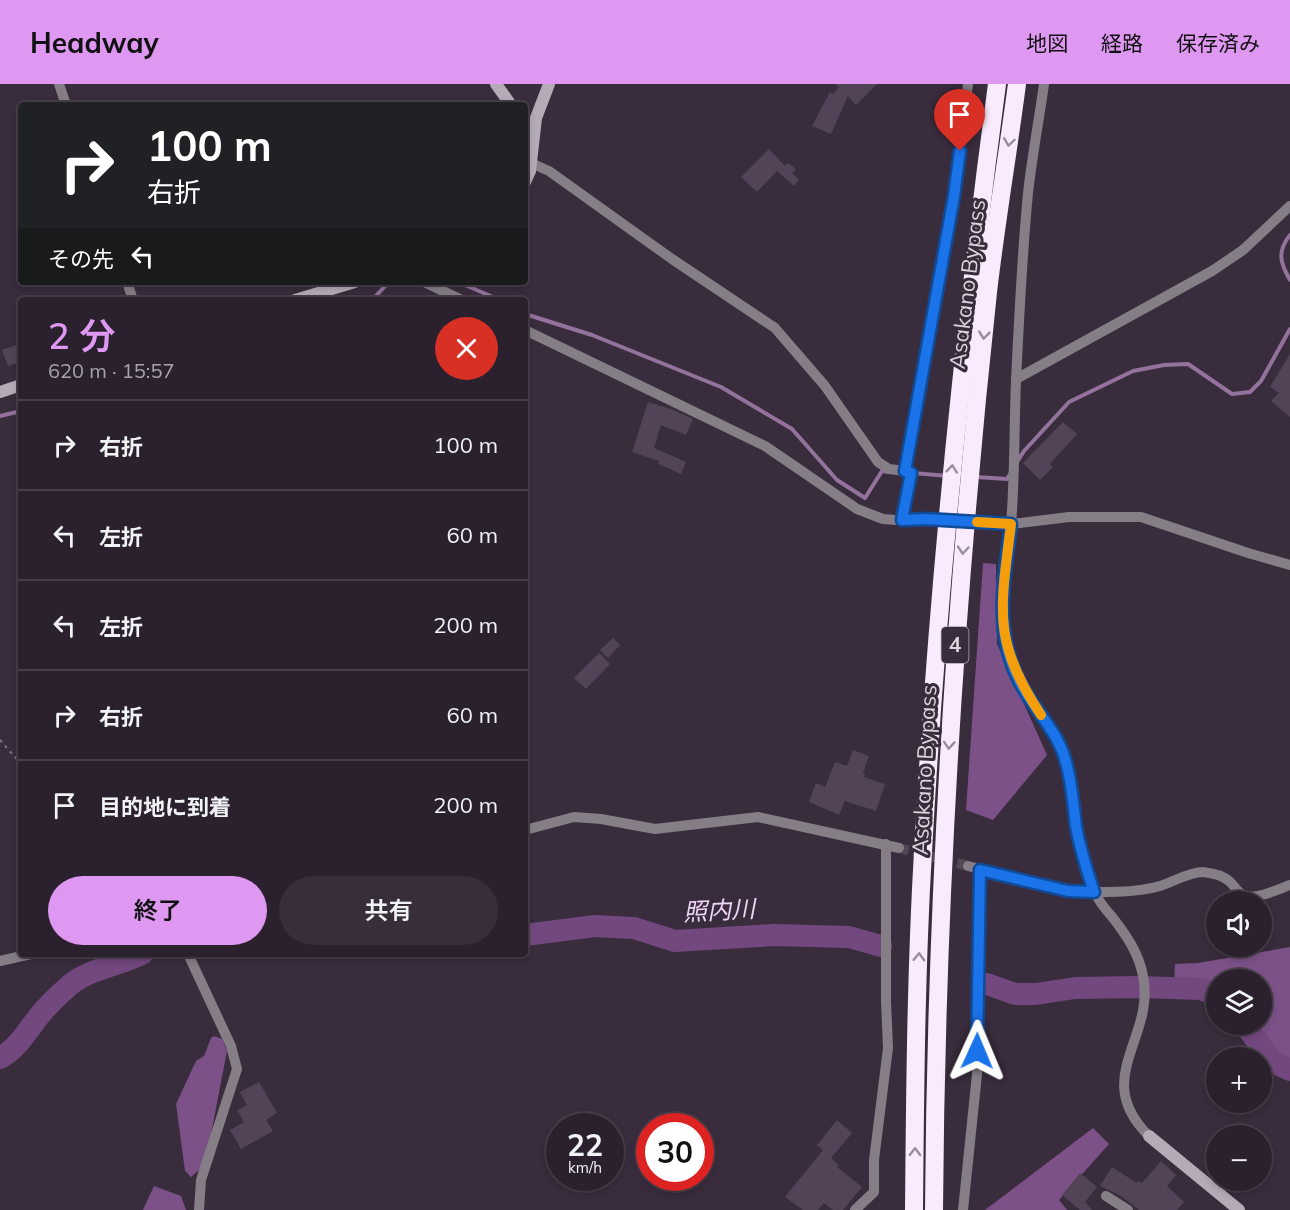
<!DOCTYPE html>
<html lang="ja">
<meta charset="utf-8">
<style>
body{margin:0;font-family:Mulish,"Noto Sans JP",sans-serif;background:#372e3a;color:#f1f3f6;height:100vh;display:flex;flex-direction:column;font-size:22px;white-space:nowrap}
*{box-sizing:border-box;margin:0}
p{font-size:20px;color:#a6a3aa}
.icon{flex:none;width:33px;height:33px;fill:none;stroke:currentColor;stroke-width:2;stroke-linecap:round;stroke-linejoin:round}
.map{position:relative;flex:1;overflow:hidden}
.sheet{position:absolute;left:18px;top:213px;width:510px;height:660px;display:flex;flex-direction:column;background:#2b212e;border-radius:6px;box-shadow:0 3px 9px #0003,0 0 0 2px #473e4a}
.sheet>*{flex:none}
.top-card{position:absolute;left:18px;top:18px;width:510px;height:183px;border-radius:6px;box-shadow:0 3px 9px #0003,0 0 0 2px #473e4a;background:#202124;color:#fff;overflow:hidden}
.tools{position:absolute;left:1206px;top:807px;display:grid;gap:12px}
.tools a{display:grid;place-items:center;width:66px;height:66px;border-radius:50%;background:#2b212e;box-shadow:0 3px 9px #0003,0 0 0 2px #473e4a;font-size:30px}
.speed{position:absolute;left:546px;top:1029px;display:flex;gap:12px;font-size:30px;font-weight:700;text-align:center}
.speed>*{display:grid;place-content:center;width:78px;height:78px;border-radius:50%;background:#2b212e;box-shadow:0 3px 9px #0003,0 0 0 2px #473e4a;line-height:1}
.speed small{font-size:15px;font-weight:400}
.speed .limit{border:9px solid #d22;background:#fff;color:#111}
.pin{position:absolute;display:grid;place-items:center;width:51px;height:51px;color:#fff;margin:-62px -26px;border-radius:50% 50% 50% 0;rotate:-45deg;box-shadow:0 0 6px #0007}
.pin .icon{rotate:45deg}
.me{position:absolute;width:66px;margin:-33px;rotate:1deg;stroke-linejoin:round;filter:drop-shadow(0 0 4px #0008)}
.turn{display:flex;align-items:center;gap:21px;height:126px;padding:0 30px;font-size:27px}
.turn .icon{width:78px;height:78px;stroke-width:2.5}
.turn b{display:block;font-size:42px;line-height:51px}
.then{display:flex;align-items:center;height:57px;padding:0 30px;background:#0003;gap:12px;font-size:22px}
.round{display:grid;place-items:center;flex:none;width:63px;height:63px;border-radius:32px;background:#372e3a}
.overview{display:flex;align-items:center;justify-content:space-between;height:102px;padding:0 30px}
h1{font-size:36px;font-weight:600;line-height:45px;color:#df98f2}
.action{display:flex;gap:12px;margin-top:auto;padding:12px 30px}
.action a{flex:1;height:69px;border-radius:36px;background:#df98f2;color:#111;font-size:24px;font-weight:600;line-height:69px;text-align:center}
.action a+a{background:#372e3a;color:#f1f3f6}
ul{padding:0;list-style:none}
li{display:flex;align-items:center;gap:18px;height:90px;padding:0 30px;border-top:2px solid #473e4a}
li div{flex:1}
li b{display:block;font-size:22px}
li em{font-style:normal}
header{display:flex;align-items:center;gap:36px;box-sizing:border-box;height:84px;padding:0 30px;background:#df98f2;color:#111}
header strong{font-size:28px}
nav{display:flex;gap:33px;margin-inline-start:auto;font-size:21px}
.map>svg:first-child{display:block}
.forest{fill:#7c5188}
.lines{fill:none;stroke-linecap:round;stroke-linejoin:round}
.stream{stroke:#93729c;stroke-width:4}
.river{stroke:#73487f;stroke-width:22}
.building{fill:#524456}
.street-tunnel{stroke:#524555;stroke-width:10;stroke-dasharray:10 5;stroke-linecap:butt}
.path{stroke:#837886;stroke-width:2;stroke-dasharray:3 4.5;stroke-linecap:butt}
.street{stroke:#857e87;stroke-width:10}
.secondary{stroke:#b5aab8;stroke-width:12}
.highway{stroke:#f9ebfd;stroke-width:18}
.street-bridge{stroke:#857e87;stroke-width:10}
.oneway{stroke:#998c9d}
.route-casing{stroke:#114b97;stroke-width:15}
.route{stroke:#1a73e8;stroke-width:10}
.slow{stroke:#f59e0b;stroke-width:10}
.labels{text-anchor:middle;stroke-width:6;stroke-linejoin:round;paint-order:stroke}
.shield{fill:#392c3d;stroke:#aca2ae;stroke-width:1.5}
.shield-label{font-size:21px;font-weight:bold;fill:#ddd4df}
.street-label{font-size:22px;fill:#ddd4df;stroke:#392c3d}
.water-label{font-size:24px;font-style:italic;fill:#efd5f6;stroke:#392c3d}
</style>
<header>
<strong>Headway</strong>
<nav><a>地図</a><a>経路</a><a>保存済み</a></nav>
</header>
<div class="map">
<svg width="1290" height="1126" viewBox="0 0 1290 1126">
<rect width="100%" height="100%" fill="#392c3d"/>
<g class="forest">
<polygon points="983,479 996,480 997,560 1047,671 993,736 966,726"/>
<polygon points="1290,863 1290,978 1274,973 1241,941 1262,940 1262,896 1216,896 1216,916 1174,904 1175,880 1198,879"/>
<polygon points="214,952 222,955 227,967 205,1081 191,1093 185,1087 176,1020 196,977 204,972 211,954"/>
<polygon points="1093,1044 1109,1060 1059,1116 1067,1126 985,1126"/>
<polygon points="154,1102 181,1112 186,1126 143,1126"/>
</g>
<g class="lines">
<g class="stream">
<path d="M1290,151C1277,167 1280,179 1290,196"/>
<polyline points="458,198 500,216"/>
<polyline points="372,216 389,198"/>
<polyline points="525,230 592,251 721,303 792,345 837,396 865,414 882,387 888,388"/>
<polyline points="0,332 21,327"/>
<polyline points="1017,378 1024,367 1069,318 1133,287 1164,281 1188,280 1232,310 1250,308 1261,297 1290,245"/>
<polyline points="913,389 948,392"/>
<polyline points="976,393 1007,395 1010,390"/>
</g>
<g class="river">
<polyline points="525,851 595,842 634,844 675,857 774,851 849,853 881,862"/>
<polyline points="987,900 1015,910 1036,910 1075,904 1140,903 1201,905 1216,911"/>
<polyline points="1244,940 1273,978 1290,986"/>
<path d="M0,974C21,963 31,939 47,923C54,915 62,908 70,901C91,884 118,882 142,870"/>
</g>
</g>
<g class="building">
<polygon points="836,0 877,0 856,21 848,12 831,50 812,42 830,8 833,10 839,3"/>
<polygon points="769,65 785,82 788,79 796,85 792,89 799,96 794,102 777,87 757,108 741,93"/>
<polygon points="16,261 21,278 8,282 2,266"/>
<polygon points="1290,270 1290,333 1271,317 1279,309 1270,303"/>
<polygon points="648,318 671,325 693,335 686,351 661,341 654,364 686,378 681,390 658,380 659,377 632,368"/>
<polygon points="1063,338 1077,350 1050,380 1053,383 1040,396 1023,379"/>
<polygon points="613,554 620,561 608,574 600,566"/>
<polygon points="599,569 610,580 586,605 574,594"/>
<polygon points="853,666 869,672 863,689 865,690 864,693 885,700 876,727 845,717 839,731 809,718 816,699 825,703 835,678 847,682"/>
<polygon points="259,998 277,1029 266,1036 273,1047 241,1065 230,1046 244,1038 237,1026 247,1021 240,1008"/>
<polygon points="837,1036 852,1049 831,1074 839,1081 837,1083 862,1103 843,1126 833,1126 824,1119 818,1126 803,1126 785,1113 823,1066 817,1061"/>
<polygon points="1161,1077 1176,1091 1167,1102 1184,1118 1177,1126 1139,1126 1121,1112 1100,1102 1112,1083 1137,1099 1139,1097 1142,1099"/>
<polygon points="1080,1089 1097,1103 1085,1118 1092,1126 1080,1126 1062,1111"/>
</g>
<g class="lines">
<polyline class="street-tunnel" points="899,764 968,782"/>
<polyline class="path" points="0,656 21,680"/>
<g class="street">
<polyline points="59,0 66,21"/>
<path d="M1044,0C1039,36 1032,73 1028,109C1022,171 1019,234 1016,297C1014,344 1015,393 1011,440C1008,484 995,528 1009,571C1021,610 1052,637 1065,673C1073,695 1072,720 1077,743C1080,764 1085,788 1094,807C1098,817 1106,826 1113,834C1127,852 1139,870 1143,892C1156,954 1090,994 1149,1052"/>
<polyline points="531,79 549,87 672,175 775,244 825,302 878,378 889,385 905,387"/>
<polyline points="127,198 133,216"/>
<polyline points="424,198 462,216"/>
<polyline points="525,246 765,362 857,425 883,435 909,437 926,435"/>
<polyline points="1016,295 1212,187 1243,166 1290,122"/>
<polyline points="902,436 911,389 905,387 954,112 968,0"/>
<polyline points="1012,440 1069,433 1141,433 1248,469 1290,481"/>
<polyline points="525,746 574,733 601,735 655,745 758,733 899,764"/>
<path d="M968,782L1068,807C1095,808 1134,810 1160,802C1173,798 1189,788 1203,788C1212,789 1222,791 1229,797C1235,802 1238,810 1246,812C1259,815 1278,805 1290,801"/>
<polyline points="188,870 231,962 237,985 201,1096 199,1126"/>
<polyline points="0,877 31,870"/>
<polyline points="1106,1112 1128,1126"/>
<polyline points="855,1126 874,1108 874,1076 888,964 886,917 886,760"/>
<polyline points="963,1126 977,990 980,786"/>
</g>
<g class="secondary">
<polyline points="496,0 511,21"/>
<polyline points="525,98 530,87 536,34 549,0"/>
<polyline points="295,216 355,198"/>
<polyline points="0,308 21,301"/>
<polyline points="1149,1052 1239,1126"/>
</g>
<g class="highway">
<path d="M914,1126C915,1007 916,887 923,768C937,511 963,255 997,0"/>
<path d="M934,1126C936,819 955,513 988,208C996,139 1008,69 1017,0"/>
</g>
<polyline class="street-bridge" points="926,435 1012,440"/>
</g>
<defs><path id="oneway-chevron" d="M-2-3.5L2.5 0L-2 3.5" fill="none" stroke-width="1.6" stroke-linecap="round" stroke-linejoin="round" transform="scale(1.5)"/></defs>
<g class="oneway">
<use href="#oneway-chevron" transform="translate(1009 58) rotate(98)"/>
<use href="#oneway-chevron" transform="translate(984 251) rotate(96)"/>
<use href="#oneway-chevron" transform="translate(952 385) rotate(-84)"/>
<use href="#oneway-chevron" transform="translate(963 466) rotate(95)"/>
<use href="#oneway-chevron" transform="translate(949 661) rotate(94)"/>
<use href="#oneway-chevron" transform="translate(919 873) rotate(-88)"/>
<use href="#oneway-chevron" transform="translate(915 1068) rotate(-89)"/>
</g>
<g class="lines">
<g class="route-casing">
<path id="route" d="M960,67L954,112L905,387L911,389L902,436L926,435L1011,440C1004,498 992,550 1023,604C1036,627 1058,649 1065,675C1072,697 1073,720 1076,742C1080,765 1087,787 1094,808L1068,807L980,786L977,967"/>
</g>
<use href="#route" class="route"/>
<path class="slow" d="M977,438L1011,440C1001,524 991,556 1041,631"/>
</g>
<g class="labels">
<rect class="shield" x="941.5" y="543" width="27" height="36" rx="4.5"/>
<g class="shield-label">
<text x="955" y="568">4</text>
</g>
<g class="street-label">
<text transform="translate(967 200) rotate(-83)" y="8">Asakano Bypass</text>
<text transform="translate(924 686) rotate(-87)" y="8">Asakano Bypass</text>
</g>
<g class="water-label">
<text transform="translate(719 827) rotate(-3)" y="8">照内川</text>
</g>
</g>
</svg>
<div class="tools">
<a><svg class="icon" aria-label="sound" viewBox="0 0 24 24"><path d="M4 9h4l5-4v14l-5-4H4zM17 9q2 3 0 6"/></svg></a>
<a><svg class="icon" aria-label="layers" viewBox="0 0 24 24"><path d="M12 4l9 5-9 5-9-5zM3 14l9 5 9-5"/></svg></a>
<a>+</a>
<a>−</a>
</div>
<div class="speed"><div>22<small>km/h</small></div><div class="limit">30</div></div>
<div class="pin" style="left:960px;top:67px;background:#d93025"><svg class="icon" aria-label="arrive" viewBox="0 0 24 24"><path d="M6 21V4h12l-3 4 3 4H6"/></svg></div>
<svg class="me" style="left:977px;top:967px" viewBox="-20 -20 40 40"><path d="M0-17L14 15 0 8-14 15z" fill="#1a73e8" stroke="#fff" stroke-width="4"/></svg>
<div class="top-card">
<div class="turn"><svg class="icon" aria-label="right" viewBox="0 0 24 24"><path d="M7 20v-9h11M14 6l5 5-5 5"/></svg><div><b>100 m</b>右折</div></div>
<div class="then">その先<svg class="icon" aria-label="left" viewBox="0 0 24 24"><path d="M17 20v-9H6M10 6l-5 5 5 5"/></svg></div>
</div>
<section class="sheet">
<div class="overview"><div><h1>2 分</h1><p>620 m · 15:57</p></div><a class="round" style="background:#d93025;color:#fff"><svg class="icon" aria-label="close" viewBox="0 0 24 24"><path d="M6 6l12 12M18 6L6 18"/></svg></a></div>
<ul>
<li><svg class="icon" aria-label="right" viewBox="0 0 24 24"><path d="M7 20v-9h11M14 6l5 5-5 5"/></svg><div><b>右折</b></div><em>100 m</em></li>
<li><svg class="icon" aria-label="left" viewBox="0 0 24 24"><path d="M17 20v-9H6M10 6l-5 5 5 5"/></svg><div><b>左折</b></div><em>60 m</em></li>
<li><svg class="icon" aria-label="left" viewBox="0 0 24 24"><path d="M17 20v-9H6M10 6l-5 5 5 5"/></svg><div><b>左折</b></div><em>200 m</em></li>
<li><svg class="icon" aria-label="right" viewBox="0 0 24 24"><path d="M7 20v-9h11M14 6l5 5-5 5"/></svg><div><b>右折</b></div><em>60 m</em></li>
<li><svg class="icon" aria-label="arrive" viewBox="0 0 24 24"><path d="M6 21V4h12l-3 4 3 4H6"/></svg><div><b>目的地に到着</b></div><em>200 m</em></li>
</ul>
<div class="action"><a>終了</a><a>共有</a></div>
</section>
</div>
